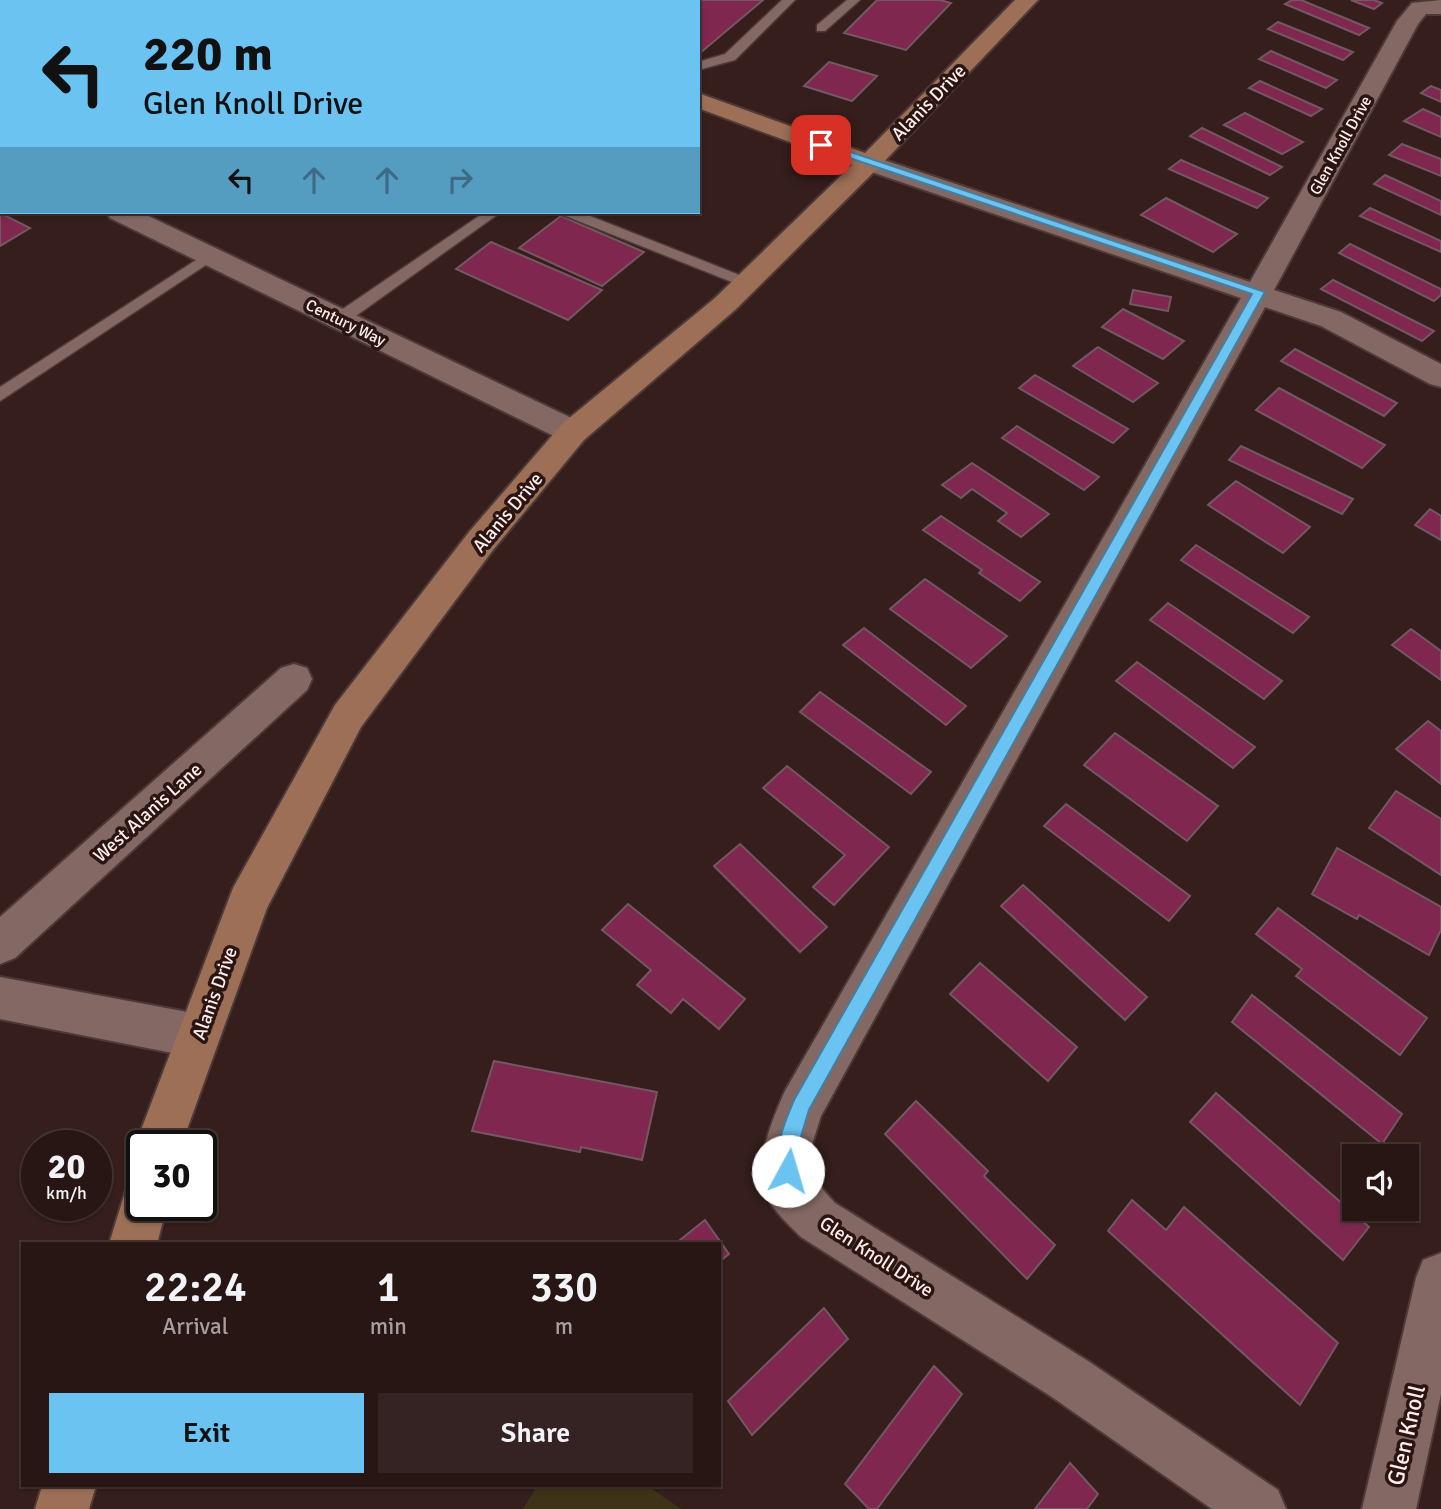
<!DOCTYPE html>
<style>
body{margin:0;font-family:Signika,sans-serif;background:#342322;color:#f1f3f6;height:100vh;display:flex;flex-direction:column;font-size:26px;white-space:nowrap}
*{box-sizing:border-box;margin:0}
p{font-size:23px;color:#a59fa0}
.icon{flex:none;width:38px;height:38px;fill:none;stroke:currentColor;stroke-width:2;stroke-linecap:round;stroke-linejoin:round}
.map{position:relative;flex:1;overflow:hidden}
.panel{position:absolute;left:21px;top:1242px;width:700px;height:245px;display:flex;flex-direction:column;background:#281614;border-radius:0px;box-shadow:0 2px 5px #0004,0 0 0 2px #443534}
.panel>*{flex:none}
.banner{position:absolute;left:0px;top:0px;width:700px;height:214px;box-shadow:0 2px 5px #0004,0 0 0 2px #443534;background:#6bc3f2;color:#111;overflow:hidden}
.tools{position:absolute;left:1342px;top:1144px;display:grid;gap:14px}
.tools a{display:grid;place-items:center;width:77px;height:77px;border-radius:0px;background:#281614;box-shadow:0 2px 5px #0004,0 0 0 2px #443534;font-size:35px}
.speed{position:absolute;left:21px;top:1130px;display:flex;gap:14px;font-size:35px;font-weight:700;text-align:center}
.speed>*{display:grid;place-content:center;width:91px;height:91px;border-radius:50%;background:#281614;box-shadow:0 2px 5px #0004,0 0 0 2px #443534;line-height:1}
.speed small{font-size:18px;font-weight:400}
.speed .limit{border:4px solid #111;border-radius:10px;background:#fff;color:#111}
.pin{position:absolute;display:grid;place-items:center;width:60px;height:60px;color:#fff;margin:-30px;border-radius:14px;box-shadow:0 4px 10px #0006}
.me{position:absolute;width:77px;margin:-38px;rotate:6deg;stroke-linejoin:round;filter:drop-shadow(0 0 5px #0008)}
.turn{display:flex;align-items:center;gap:24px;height:147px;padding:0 28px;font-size:32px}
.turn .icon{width:91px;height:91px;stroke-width:2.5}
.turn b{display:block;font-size:49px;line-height:60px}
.lanes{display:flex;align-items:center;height:66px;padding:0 28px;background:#0003;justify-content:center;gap:35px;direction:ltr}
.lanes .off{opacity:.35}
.eta{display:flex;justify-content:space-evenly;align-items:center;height:119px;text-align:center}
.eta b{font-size:42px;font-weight:600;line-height:49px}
.button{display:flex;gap:14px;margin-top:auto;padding:14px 28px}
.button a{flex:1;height:80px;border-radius:0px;background:#6bc3f2;color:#111;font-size:28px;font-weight:600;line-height:80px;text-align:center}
.button a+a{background:#342322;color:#f1f3f6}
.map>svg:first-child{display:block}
.green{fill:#3e3316}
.building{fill:#7f274e;stroke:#725861;stroke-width:2}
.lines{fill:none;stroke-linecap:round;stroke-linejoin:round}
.lane-casing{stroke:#4d3a38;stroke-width:3}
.street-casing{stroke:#4d3a38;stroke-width:4}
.secondary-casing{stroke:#4d3a38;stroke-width:4}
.lane{fill:#846864;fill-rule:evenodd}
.street{fill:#846864;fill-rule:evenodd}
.secondary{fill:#9c6f56;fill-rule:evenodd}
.route{fill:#6bc3f2;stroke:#467f9d;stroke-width:2}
.labels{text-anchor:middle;stroke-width:7;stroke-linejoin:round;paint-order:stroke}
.far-street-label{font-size:16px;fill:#feedeb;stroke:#2a1512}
.street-label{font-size:19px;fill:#feedeb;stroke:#2a1512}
.near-street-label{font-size:23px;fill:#feedeb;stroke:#2a1512}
</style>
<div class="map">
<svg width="1441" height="1509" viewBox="0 0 1441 1509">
<rect width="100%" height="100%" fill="#351e1b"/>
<polygon class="green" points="537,1486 648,1486 681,1509 523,1509"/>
<g class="building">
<polygon points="518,0 615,0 613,2"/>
<polygon points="639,0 763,0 699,54 698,2 637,2"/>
<polygon points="877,0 940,0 951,3 906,50 844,33"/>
<polygon points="1292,0 1301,0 1369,28 1359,35 1285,4"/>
<polygon points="1351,0 1374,0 1382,3 1374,9"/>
<rect x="0" y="9" width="2" height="95"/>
<polygon points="1278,22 1353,52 1343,60 1268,29"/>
<polygon points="1271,51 1337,80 1326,88 1259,59"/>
<polygon points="829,62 877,76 852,101 804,86"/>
<polygon points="1260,81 1322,109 1311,116 1249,88"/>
<polygon points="1431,86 1441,90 1441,102 1421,93"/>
<polygon points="1423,109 1441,117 1441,137 1404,121"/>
<polygon points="1245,113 1303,142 1282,154 1224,125"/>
<polygon points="1202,128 1282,167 1270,175 1190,136"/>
<polygon points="1402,144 1441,159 1441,176 1389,155"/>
<polygon points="1181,160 1268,198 1257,208 1169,169"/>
<polygon points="1385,175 1441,201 1441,215 1374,184"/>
<polygon points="1166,198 1237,234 1213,252 1141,215"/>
<polygon points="1370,208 1441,241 1441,252 1360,216"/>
<polygon points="0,213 30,228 0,246"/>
<polygon points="561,216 644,252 602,286 519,248"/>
<polygon points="491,242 602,290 568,320 456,269"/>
<polygon points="1350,244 1441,289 1441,295 1434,301 1339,253"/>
<polygon points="1333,280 1434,331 1422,341 1321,289"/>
<polygon points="1133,290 1171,297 1168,311 1130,304"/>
<polygon points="1123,309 1184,341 1163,359 1102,327"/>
<polygon points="1098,347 1158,383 1133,402 1073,366"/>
<polygon points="1295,349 1397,403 1384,416 1281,361"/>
<polygon points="1035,375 1128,429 1113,443 1019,388"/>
<polygon points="1279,388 1385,445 1362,468 1256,410"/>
<polygon points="1017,426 1099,477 1084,490 1002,438"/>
<polygon points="1241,446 1353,499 1342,514 1229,460"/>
<polygon points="972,463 1049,514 1021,537 998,521 1007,513 972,489 961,498 942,485"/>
<polygon points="1236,481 1310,527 1283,553 1208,505"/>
<polygon points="1430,509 1441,516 1441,540 1415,525"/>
<polygon points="941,516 1040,582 1020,601 979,573 982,570 923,530"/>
<polygon points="1196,545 1309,617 1293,633 1181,560"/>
<polygon points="925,579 1007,636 971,668 890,609"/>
<polygon points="1168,603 1282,681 1264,699 1150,620"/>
<polygon points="864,628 966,706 946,725 843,645"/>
<polygon points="1411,629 1441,651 1441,680 1392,645"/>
<polygon points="1137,662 1255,747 1233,768 1116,681"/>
<polygon points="820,692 931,772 911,794 800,712"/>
<polygon points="1428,721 1441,731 1441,784 1396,749"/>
<polygon points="1115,733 1218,806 1187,841 1084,765"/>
<polygon points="787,766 889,847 834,905 813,887 845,855 763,788"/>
<polygon points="1396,791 1441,819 1441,875 1369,828"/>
<polygon points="1066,804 1190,896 1169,921 1044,826"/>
<polygon points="740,844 827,927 800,952 714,866"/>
<polygon points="1337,848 1441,907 1441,930 1429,955 1359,915 1357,919 1312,894"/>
<polygon points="1023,885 1147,997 1125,1020 1001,906"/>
<polygon points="628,904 745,999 719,1029 683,999 671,1013 637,985 651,970 602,930"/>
<polygon points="1278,908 1427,1018 1400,1055 1296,976 1302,969 1256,934"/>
<polygon points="980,963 1077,1047 1048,1081 950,994"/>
<polygon points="1252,995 1402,1114 1382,1144 1232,1022"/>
<polygon points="494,1061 657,1092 642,1160 581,1147 580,1152 472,1131"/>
<polygon points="1216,1093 1369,1227 1343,1260 1190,1122"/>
<polygon points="916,1101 988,1171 984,1176 1055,1245 1027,1279 885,1134"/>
<polygon points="1132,1200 1166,1230 1184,1207 1338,1343 1300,1405 1108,1231"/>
<polygon points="705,1220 729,1254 719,1262 719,1244 675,1244"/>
<polygon points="824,1308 848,1339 752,1435 728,1401"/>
<polygon points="934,1366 962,1394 877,1509 869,1509 845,1484"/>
<polygon points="1070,1463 1098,1494 1087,1509 1035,1509"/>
</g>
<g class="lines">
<g class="lane-casing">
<g id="lane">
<polygon points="81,0 96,0 97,2 82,2"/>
<polygon points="782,0 795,0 735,60 698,70 698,62 725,54"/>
<polygon points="847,0 860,0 825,31 817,31 817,25"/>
<polygon points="485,212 501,212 346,323 334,323 332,319 334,315"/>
<polygon points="561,212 580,212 752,280 755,283 752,286 742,286 563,215"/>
<polygon points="210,251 218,256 215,259 0,401 0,387"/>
</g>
</g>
<g class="street-casing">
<g id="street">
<path d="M1441,0V14H1426L1418,24L1274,290L1341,312L1441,364V387L1430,384L1321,326L1265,307L821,1116C807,1161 801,1167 835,1203L1088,1361L1278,1490L1286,1509H1212L1052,1397L801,1237C792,1228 782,1219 774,1208C749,1173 770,1125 785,1091L1241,298L860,168L856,163L860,158L869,155L1250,282L1397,21L1412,3Z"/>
<polygon points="0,146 2,147 2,163 0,162"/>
<polygon points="106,212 140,212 584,424 589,432 584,440 573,443 562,440 110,218"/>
<polygon points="294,664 307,668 312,679 307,690 15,958 0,964 0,917 281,668"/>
<polygon points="0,977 198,1014 214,1021 220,1036 214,1051 198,1058 0,1019"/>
<polygon points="1441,1253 1441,1394 1416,1509 1362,1509 1416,1278 1423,1260"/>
</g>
</g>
<g class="secondary-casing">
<g id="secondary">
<polygon points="412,0 438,0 439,2 413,2"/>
<polygon points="1015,0 1038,0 878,168 735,310 584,440 493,550 361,727 267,908 181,1146 142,1146 141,1163 135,1146 233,888 335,705 469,532 562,424 715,298 852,165 698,108 698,93 865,153"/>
<polygon points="142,1182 142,1206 167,1206 157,1244 109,1244 126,1189"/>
<polygon points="42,1486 96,1486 89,1509 35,1509"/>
</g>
</g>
<use href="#lane" class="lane"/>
<use href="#street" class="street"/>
<use href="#secondary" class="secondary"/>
</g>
<path class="route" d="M817,143H824L1265,292L809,1110L796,1153L798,1171L795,1178L788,1181L781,1178C771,1154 784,1123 794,1100L1252,294L817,147Z"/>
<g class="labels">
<g class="far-street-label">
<text transform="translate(1340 145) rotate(-61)" y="6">Glen Knoll Drive</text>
<text transform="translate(346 322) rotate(26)" y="6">Century Way</text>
</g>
<g class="street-label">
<text transform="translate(928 102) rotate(-46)" y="7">Alanis Drive</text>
<text transform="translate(507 512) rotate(-50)" y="7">Alanis Drive</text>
<text transform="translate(147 812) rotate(-42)" y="7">West Alanis Lane</text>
<text transform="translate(214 993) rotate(-70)" y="7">Alanis Drive</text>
<text transform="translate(877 1256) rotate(33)" y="7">Glen Knoll Drive</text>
</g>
<g class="near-street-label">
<text transform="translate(1406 1435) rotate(-77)" y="8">Glen Knoll</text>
</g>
</g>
</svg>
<div class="tools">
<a><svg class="icon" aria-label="sound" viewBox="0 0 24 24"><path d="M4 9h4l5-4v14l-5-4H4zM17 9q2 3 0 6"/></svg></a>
</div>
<div class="speed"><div>20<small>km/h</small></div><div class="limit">30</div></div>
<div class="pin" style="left:821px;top:145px;background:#d93025"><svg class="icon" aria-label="arrive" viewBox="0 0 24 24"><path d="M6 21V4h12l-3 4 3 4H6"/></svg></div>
<svg class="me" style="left:788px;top:1171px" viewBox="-20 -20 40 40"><circle r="19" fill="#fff"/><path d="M0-13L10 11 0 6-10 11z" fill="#6bc3f2"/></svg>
<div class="banner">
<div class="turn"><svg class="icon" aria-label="left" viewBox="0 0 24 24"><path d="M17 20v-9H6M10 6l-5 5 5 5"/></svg><div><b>220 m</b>Glen Knoll Drive</div></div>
<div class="lanes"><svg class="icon" aria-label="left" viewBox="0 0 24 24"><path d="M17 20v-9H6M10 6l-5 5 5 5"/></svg><svg class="icon off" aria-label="ahead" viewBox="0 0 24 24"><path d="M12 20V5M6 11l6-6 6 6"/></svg><svg class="icon off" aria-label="ahead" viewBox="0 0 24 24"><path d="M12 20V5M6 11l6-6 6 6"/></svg><svg class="icon off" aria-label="right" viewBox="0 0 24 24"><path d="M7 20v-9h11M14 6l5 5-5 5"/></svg></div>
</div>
<section class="panel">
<div class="eta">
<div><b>22:24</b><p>Arrival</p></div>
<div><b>1</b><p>min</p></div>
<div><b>330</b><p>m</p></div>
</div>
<div class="button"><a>Exit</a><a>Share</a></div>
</section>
</div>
